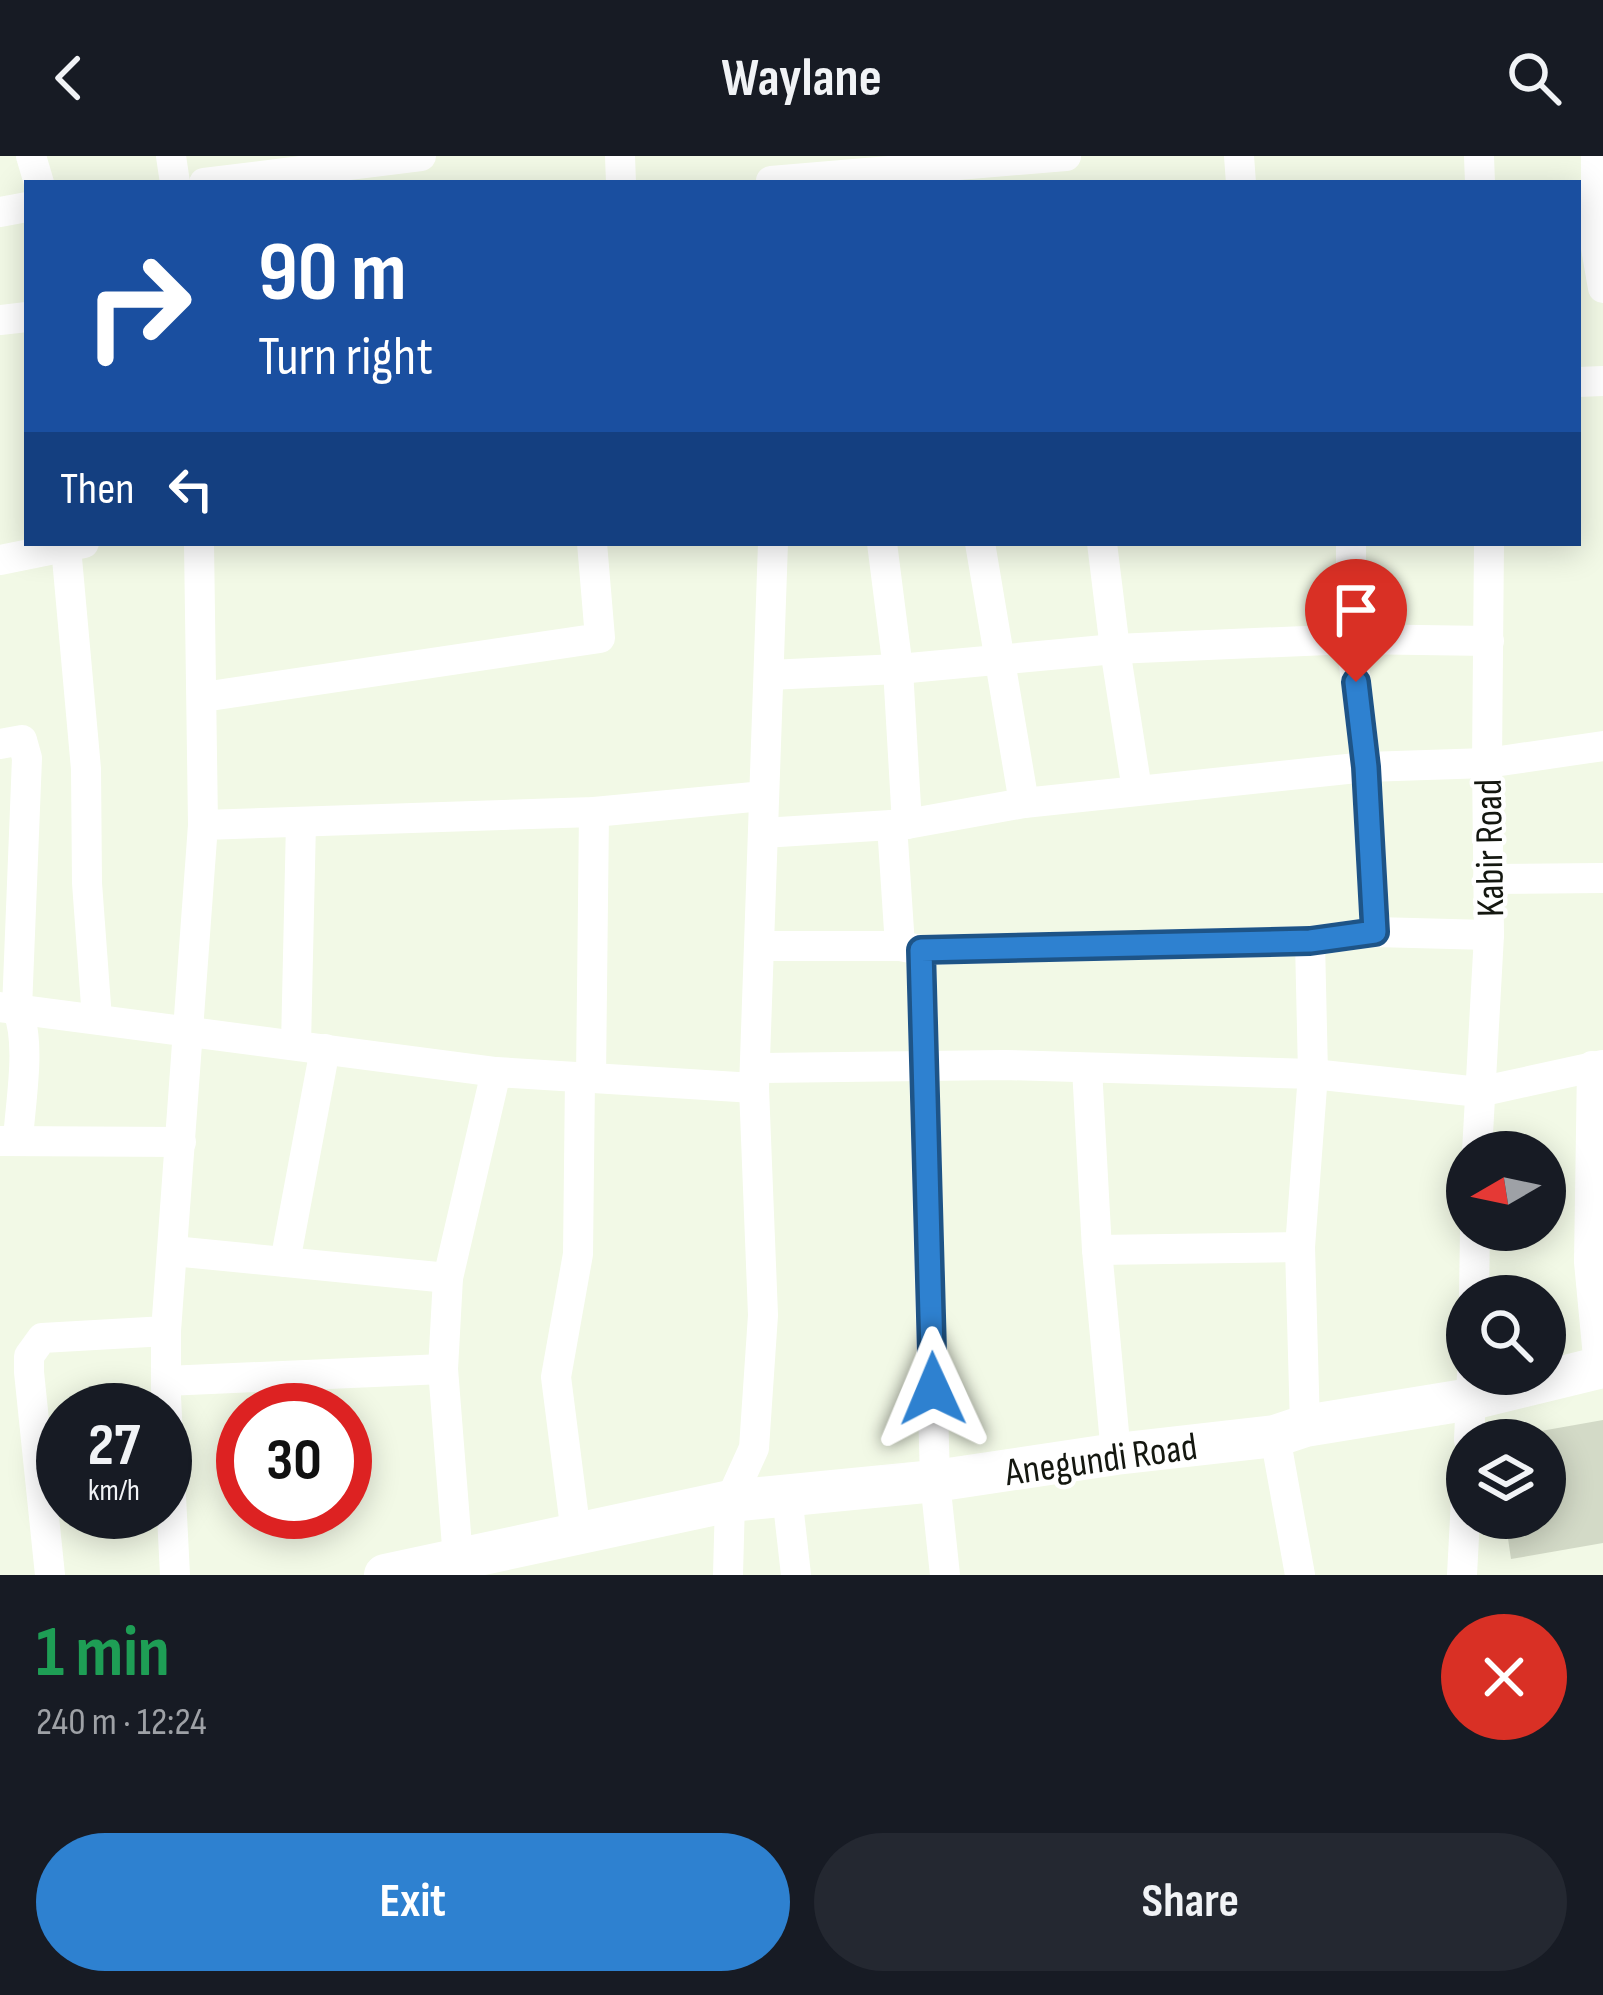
<!DOCTYPE html>
<meta charset="utf-8">
<style>
body{margin:0;font-family:"Sofia Sans Condensed",sans-serif;background:#242831;color:#f1f3f6;height:100vh;display:flex;flex-direction:column;font-size:45px;white-space:nowrap}
*{box-sizing:border-box;margin:0}
p{font-size:39px;color:#9ea1a6}
.icon{flex:none;width:66px;height:66px;fill:none;stroke:currentColor;stroke-width:2;stroke-linecap:round;stroke-linejoin:round}
.map{position:relative;height:1419px;overflow:hidden}
.details{display:flex;flex-direction:column;background:#171b24;flex:1}
.details>*{flex:none}
.guide{position:absolute;left:24px;top:24px;width:1557px;height:366px;border-radius:0px;box-shadow:0 6px 30px #0003;background:#1a4fa0;color:#fff;overflow:hidden}
.needle{width:78px;rotate:261deg}
.tools{position:absolute;left:1446px;top:975px;display:grid;gap:24px}
.tools a{display:grid;place-items:center;width:120px;height:120px;border-radius:50%;background:#171b24;box-shadow:0 6px 30px #0003;font-size:60px}
.speed{position:absolute;left:36px;top:1227px;display:flex;gap:24px;font-size:60px;font-weight:700;text-align:center}
.speed>*{display:grid;place-content:center;width:156px;height:156px;border-radius:50%;background:#171b24;box-shadow:0 6px 30px #0003;line-height:1}
.speed small{font-size:30px;font-weight:400}
.speed .limit{border:18px solid #d22;background:#fff;color:#111}
.pin{position:absolute;display:grid;place-items:center;width:102px;height:102px;color:#fff;margin:-123px -51px;border-radius:50% 50% 50% 0;rotate:-45deg;box-shadow:0 0 12px #0007}
.pin .icon{rotate:45deg}
.me{position:absolute;width:132px;margin:-66px;rotate:359deg;stroke-linejoin:round;filter:drop-shadow(0 0 9px #0008)}
.turn{display:flex;align-items:center;gap:42px;height:252px;padding:0 36px;font-size:54px}
.turn .icon{width:156px;height:156px;stroke-width:2.5}
.turn b{display:block;font-size:84px;line-height:102px}
.then{display:flex;align-items:center;height:114px;padding:0 36px;background:#0003;gap:24px;font-size:45px}
.round{display:grid;place-items:center;flex:none;width:126px;height:126px;border-radius:63px;background:#242831}
.headline{display:flex;align-items:center;justify-content:space-between;height:204px;padding:0 36px}
h1{font-size:72px;font-weight:700;line-height:90px;color:#1e9e55}
.action{display:flex;gap:24px;margin-top:auto;padding:24px 36px}
.action a{flex:1;height:138px;border-radius:72px;background:#2e81d0;color:#fff;font-size:48px;font-weight:700;line-height:138px;text-align:center}
.action a+a{background:#242831;color:#f1f3f6}
header{display:flex;justify-content:space-between;align-items:center;height:156px;padding:0 36px;background:#171b24;font-size:54px;font-weight:700}
.map>svg:first-child{display:block}
.building{fill:#d3dac7}
.lines{fill:none;stroke-linecap:round;stroke-linejoin:round}
.street{stroke:#fff;stroke-width:30}
.secondary{stroke:#fff;stroke-width:42}
.route-casing{stroke:#1e5487;stroke-width:30}
.route{stroke:#2e81d0;stroke-width:21}
.labels{text-anchor:middle;stroke-width:9;stroke-linejoin:round;paint-order:stroke}
.street-label{font-size:39px;fill:#141710;stroke:#fff}
</style>
<header><svg class="icon" aria-label="back" viewBox="0 0 24 24"><path d="M15 5l-7 7 7 7"/></svg>Waylane<svg class="icon" aria-label="search" viewBox="0 0 24 24"><circle cx="10" cy="10" r="6"/><path d="M15 15l6 6"/></svg></header>
<div class="map">
<svg width="1603" height="1419" viewBox="0 0 1603 1419">
<rect width="100%" height="100%" fill="#f2f9e6"/>
<polygon class="building" points="1603,1264 1603,1387 1511,1403 1505,1362 1545,1362 1545,1284 1501,1284 1501,1282"/>
<g class="lines">
<g class="street">
<polyline points="31,0 39,27"/>
<polyline points="171,0 175,27"/>
<polyline points="620,0 621,27"/>
<polyline points="1239,0 1241,27"/>
<polyline points="1479,0 1480,27"/>
<polyline points="1596,0 1596,92 1603,132"/>
<polyline points="771,25 1066,0"/>
<polyline points="204,27 421,0"/>
<polyline points="0,56 27,51"/>
<polyline points="0,164 27,161"/>
<polyline points="1578,226 1603,225"/>
<polyline points="882,387 898,513 907,668"/>
<polyline points="980,387 1024,647"/>
<polyline points="1102,387 1115,493 1137,634"/>
<polyline points="1351,387 1351,483 1366,611 1375,776"/>
<polyline points="66,391 86,613 87,727 97,863"/>
<polyline points="0,404 84,387"/>
<polyline points="769,519 898,513 1115,493 1351,483 1489,485"/>
<polyline points="203,541 600,482 592,387"/>
<path d="M0,588L22,584L27,602L17,853C32,887 20,947 18,985"/>
<polyline points="203,669 594,656 764,640"/>
<polyline points="892,669 900,790"/>
<polyline points="763,677 907,668 1024,647 1366,611 1487,607 1603,590"/>
<polyline points="1488,723 1603,722"/>
<polyline points="759,790 900,790 921,794 1310,785 1375,776 1489,779"/>
<polyline points="921,794 935,1325 945,1419"/>
<polyline points="0,851 496,916 754,932"/>
<polyline points="296,889 301,666"/>
<polyline points="1592,910 1589,1106 1599,1212"/>
<polyline points="755,912 1005,909 1313,918 1479,936 1603,909"/>
<polyline points="1087,912 1097,1094 1116,1298"/>
<polyline points="591,922 594,656"/>
<polyline points="1,985 181,986"/>
<polyline points="1477,996 1489,779 1487,607 1489,387"/>
<polyline points="1097,1094 1300,1091"/>
<polyline points="173,1095 448,1122"/>
<polyline points="285,1106 325,893"/>
<polyline points="1474,1140 1475,1074"/>
<polyline points="166,1225 443,1213"/>
<polyline points="1305,1270 1300,1091 1313,918 1310,785"/>
<polyline points="1275,1280 1300,1419"/>
<polyline points="1469,1284 1472,1218"/>
<polyline points="787,1339 796,1419"/>
<polyline points="576,1378 556,1221 578,1098 580,922"/>
<polyline points="458,1403 443,1213 448,1122 496,916"/>
<polyline points="50,1419 29,1216 29,1200 42,1182 166,1175"/>
<polyline points="175,1419 166,1241 166,1175 203,669 199,387"/>
<polyline points="728,1419 730,1345 754,1292 763,1159 754,932 773,387"/>
<polyline points="1462,1419 1467,1324"/>
</g>
<polyline class="secondary" points="385,1419 730,1345 935,1325 1116,1298 1275,1280 1305,1270 1471,1243 1603,1211"/>
</g>
<g class="lines">
<g class="route-casing">
<polyline id="route" points="933,1233 921,794 1310,785 1375,776 1366,611 1356,526"/>
</g>
<use href="#route" class="route"/>
</g>
<g class="labels">
<g class="street-label">
<text transform="translate(1488 692) rotate(-91)" y="14">Kabir Road</text>
<text transform="translate(1101 1302) rotate(-8)" y="14">Anegundi Road</text>
</g>
</g>
</svg>
<div class="tools">
<a><svg class="needle" viewBox="-14 -14 28 28"><path d="M0-13l5 13h-10z" fill="#e53935"/><path d="M0 13l5-13h-10z" fill="#9ea1a6"/></svg></a>
<a><svg class="icon" aria-label="search" viewBox="0 0 24 24"><circle cx="10" cy="10" r="6"/><path d="M15 15l6 6"/></svg></a>
<a><svg class="icon" aria-label="layers" viewBox="0 0 24 24"><path d="M12 4l9 5-9 5-9-5zM3 14l9 5 9-5"/></svg></a>
</div>
<div class="speed"><div>27<small>km/h</small></div><div class="limit">30</div></div>
<div class="pin" style="left:1356px;top:526px;background:#d93025"><svg class="icon" aria-label="arrive" viewBox="0 0 24 24"><path d="M6 21V4h12l-3 4 3 4H6"/></svg></div>
<svg class="me" style="left:933px;top:1233px" viewBox="-20 -20 40 40"><path d="M0-17L14 15 0 8-14 15z" fill="#2e81d0" stroke="#fff" stroke-width="4"/></svg>
<div class="guide">
<div class="turn"><svg class="icon" aria-label="right" viewBox="0 0 24 24"><path d="M7 20v-9h11M14 6l5 5-5 5"/></svg><div><b>90 m</b>Turn right</div></div>
<div class="then">Then<svg class="icon" aria-label="left" viewBox="0 0 24 24"><path d="M17 20v-9H6M10 6l-5 5 5 5"/></svg></div>
</div>
</div>
<section class="details">
<div class="headline"><div><h1>1 min</h1><p>240 m · 12:24</p></div><a class="round" style="background:#d93025;color:#fff"><svg class="icon" aria-label="close" viewBox="0 0 24 24"><path d="M6 6l12 12M18 6L6 18"/></svg></a></div>
<div class="action"><a>Exit</a><a>Share</a></div>
</section>
